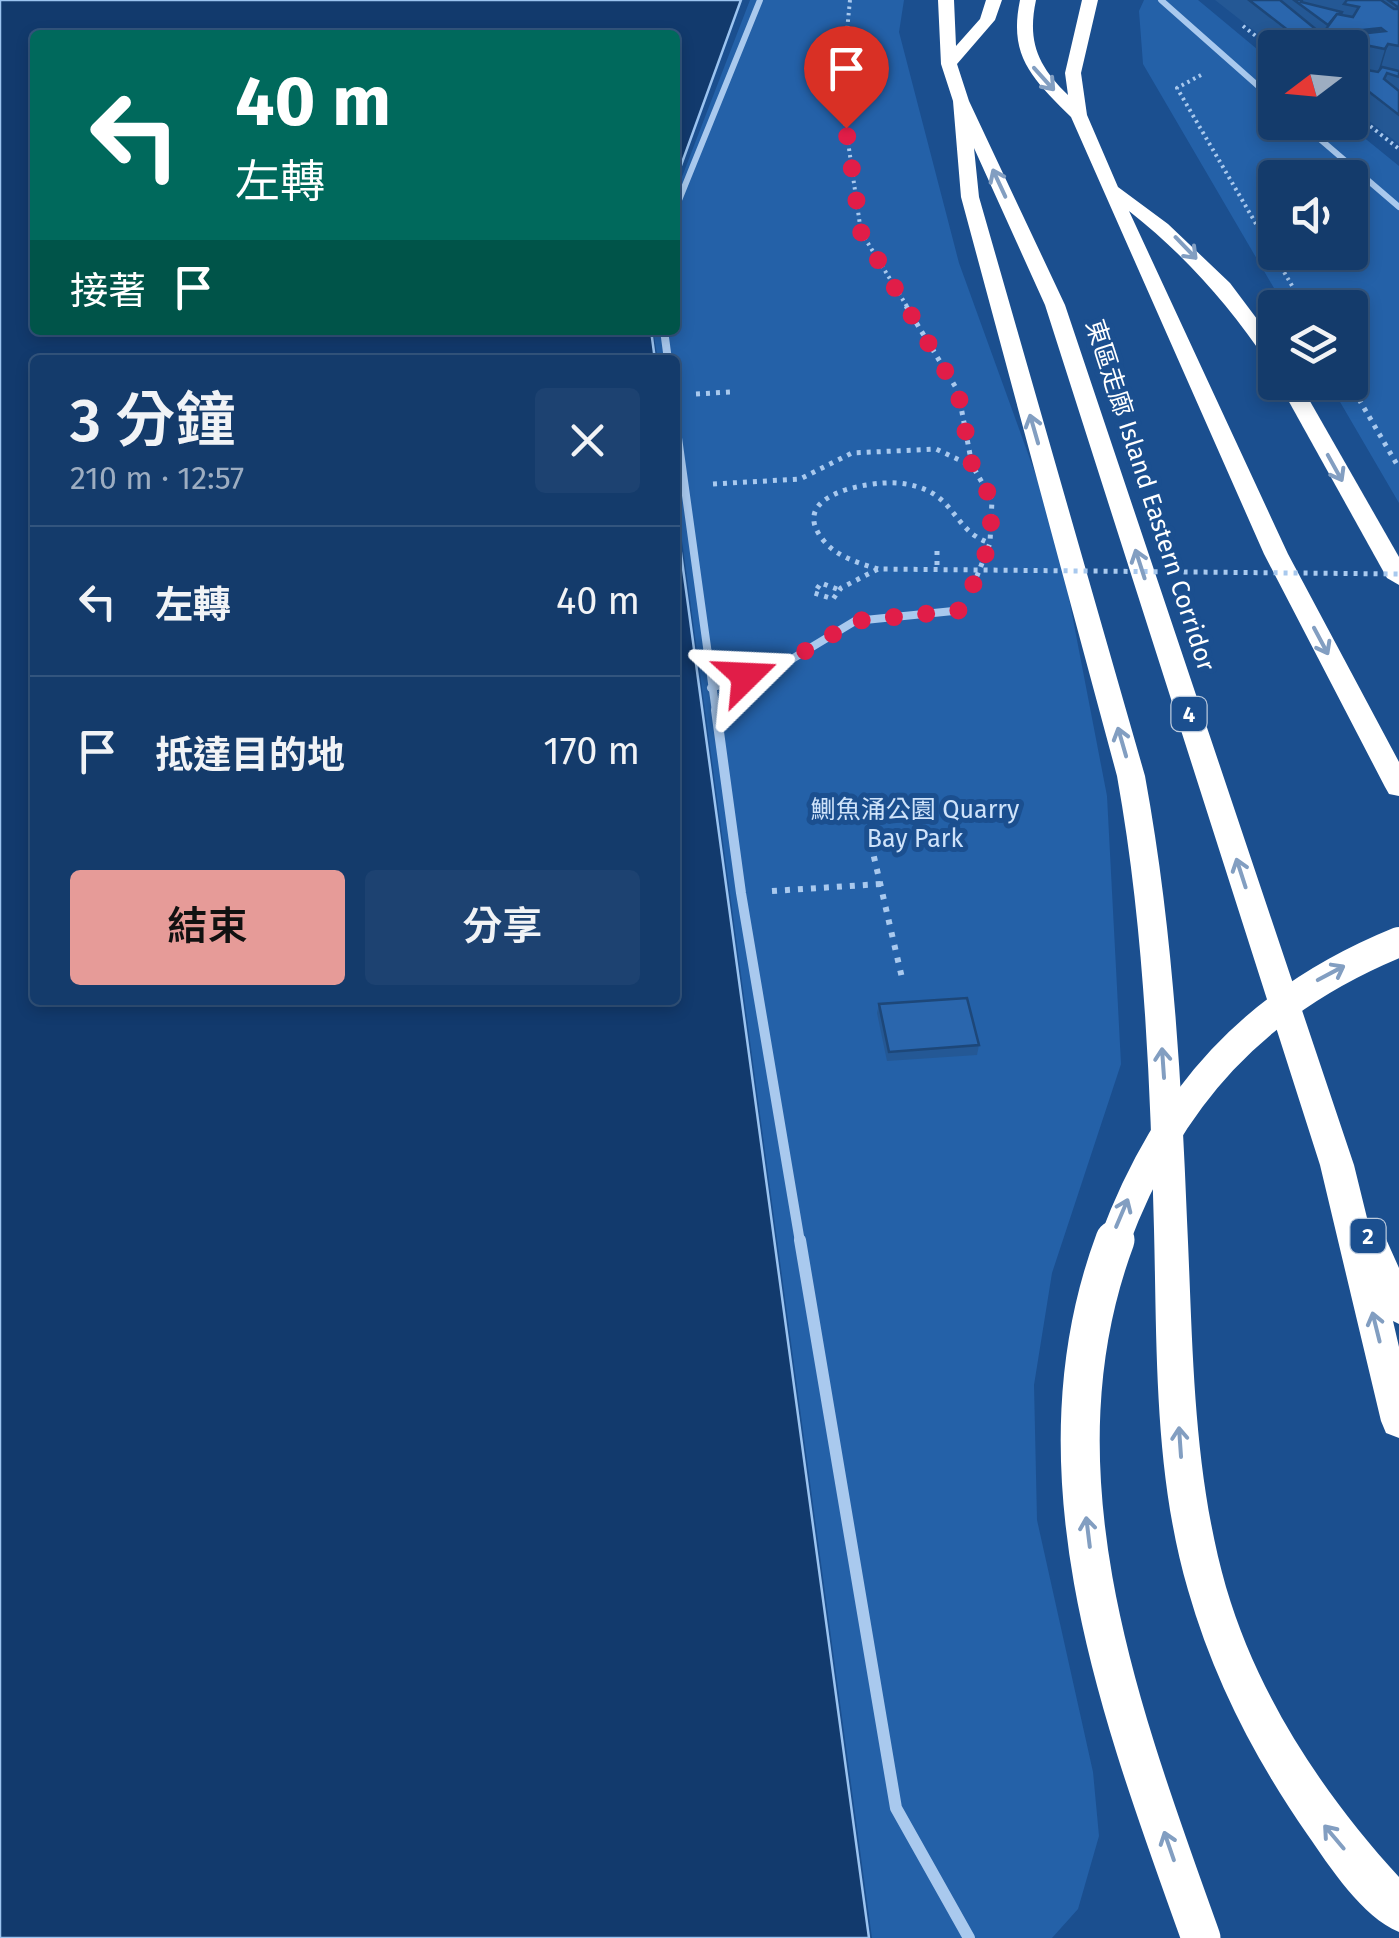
<!DOCTYPE html>
<html lang="zh-TW">
<meta charset="utf-8">
<style>
body{margin:0;font-family:"Fira Sans","Noto Sans TC",sans-serif;background:#1d4271;color:#f1f3f6;height:100vh;display:flex;flex-direction:column;font-size:38px;white-space:nowrap}
*{box-sizing:border-box;margin:0}
p{font-size:32px;color:#9dadc1}
.icon{flex:none;width:55px;height:55px;fill:none;stroke:currentColor;stroke-width:2;stroke-linecap:round;stroke-linejoin:round}
.map{position:relative;flex:1;overflow:hidden}
.details{position:absolute;left:30px;top:355px;width:650px;height:650px;display:flex;flex-direction:column;background:#143b6b;border-radius:10px;box-shadow:0 5px 15px #0003,0 0 0 2px #33557e}
.details>*{flex:none}
.guide{position:absolute;left:30px;top:30px;width:650px;height:305px;border-radius:10px;box-shadow:0 5px 15px #0003,0 0 0 2px #33557e;background:#00695c;color:#fff;overflow:hidden}
.needle{width:65px;rotate:254deg}
.tools{position:absolute;left:1258px;top:30px;display:grid;gap:20px}
.tools a{display:grid;place-items:center;width:110px;height:110px;border-radius:10px;background:#143b6b;box-shadow:0 5px 15px #0003,0 0 0 2px #33557e;font-size:50px}
.pin{position:absolute;display:grid;place-items:center;width:85px;height:85px;color:#fff;margin:-102px -42px;border-radius:50% 50% 50% 0;rotate:-45deg;box-shadow:0 0 10px #0007}
.pin .icon{rotate:45deg}
.me{position:absolute;width:110px;margin:-55px;rotate:69deg;stroke-linejoin:round;filter:drop-shadow(0 0 8px #0008)}
.turn{display:flex;align-items:center;gap:35px;height:210px;padding:0 40px;font-size:45px}
.turn .icon{width:130px;height:130px;stroke-width:2.5}
.turn b{display:block;font-size:70px;line-height:85px}
.then{display:flex;align-items:center;height:95px;padding:0 40px;background:#0003;gap:20px;font-size:38px}
.round{display:grid;place-items:center;flex:none;width:105px;height:105px;border-radius:10px;background:#1d4271}
.summary{display:flex;align-items:center;justify-content:space-between;height:170px;padding:0 40px}
h1{font-size:60px;font-weight:600;line-height:75px}
.primary-button{display:flex;gap:20px;margin-top:auto;padding:20px 40px}
.primary-button a{flex:1;height:115px;border-radius:10px;background:#e69b98;color:#111;font-size:40px;font-weight:600;line-height:115px;text-align:center}
.primary-button a+a{background:#1d4271;color:#f1f3f6}
ul{padding:0;list-style:none}
li{display:flex;align-items:center;gap:30px;height:150px;padding:0 40px;border-top:2px solid #33557e}
li div{flex:1}
li b{display:block;font-size:38px}
li em{font-style:normal}
.map>svg:first-child{display:block}
.green{fill:#2461a8;fill-rule:evenodd}
.water{fill:#123a6d;stroke:#9cc4f0;stroke-width:2.5}
.lines{fill:none;stroke-linecap:round;stroke-linejoin:round}
.path-far2{stroke:#a9c9ee;stroke-width:4;stroke-dasharray:2.5 4;stroke-linecap:butt}
.path-far1{stroke:#a9c9ee;stroke-width:5;stroke-dasharray:4 6;stroke-linecap:butt}
.path{stroke:#a9c9ee;stroke-width:6;stroke-dasharray:5 8;stroke-linecap:butt}
.street-far3{stroke:#a9c9ee;stroke-width:6}
.street-far2{stroke:#a9c9ee;stroke-width:8}
.street-far1{stroke:#a9c9ee;stroke-width:10}
.street{stroke:#a9c9ee;stroke-width:12}
.highway{fill:#fff;fill-rule:evenodd}
.path-bridge{stroke:#a9c9ee;stroke-width:5;stroke-dasharray:4 6;stroke-linecap:butt}
.highway-bridge-far1{stroke:#fff;stroke-width:30}
.highway-bridge{stroke:#fff;stroke-width:39}
.wall{fill:#245895}
.shaded-wall{fill:#1d4779}
.building{fill:#2a66ad;stroke:#1d4779;stroke-width:2.5}
.oneway{stroke:#829ec1}
.route{stroke:#e11d48;stroke-width:18;stroke-dasharray:0 32.4}
.labels{text-anchor:middle;stroke-width:10;stroke-linejoin:round;paint-order:stroke}
.shield{fill:#1b4f8f;stroke:#bbcadd;stroke-width:2.5}
.shield-label{font-size:22px;font-weight:bold;fill:#fff}
.street-label{font-size:25px;fill:#fff;stroke:#1b4f8f}
.park-label{font-size:25px;fill:#cfe3fa;stroke:#1b4f8f}
</style>
<div class="map">
<svg width="1399" height="1938" viewBox="0 0 1399 1938">
<rect width="100%" height="100%" fill="#1b4f8f"/>
<g class="green">
<polygon points="750,0 904,0 899,32 959,263 1056,531 1107,796 1121,1064 1052,1273 1034,1385 1037,1520 1093,1772 1099,1836 1078,1909 1052,1938 872,1938 675,489 675,360 658,360 653,330 675,330 675,195"/>
<path d="M1144,0H1198L1275,64V122L1346,123L1399,166V503L1329,383L1350,382V308L1285,307L1143,64L1139,11ZM1275,178H1350V252H1275Z"/>
</g>
<polygon class="water" points="0,0 741,0 675,182 675,35 35,35 35,330 651,330 655,360 35,360 35,1000 675,1000 675,509 869,1938 0,1938"/>
<g class="lines">
<g class="path-far2">
<polyline points="850,0 841,93 861,232 908,308"/>
<polyline points="1243,26 1275,51"/>
<polyline points="1201,75 1177,88 1305,308"/>
<polyline points="1350,110 1399,149"/>
</g>
<g class="path-far1">
<polyline points="906,306 958,391 972,465 992,500 990,543 975,581"/>
<polyline points="1349,382 1399,468"/>
<polyline points="696,394 730,392"/>
<polyline points="713,484 800,479 852,453 936,449 970,465"/>
<polyline points="937,551 937,570"/>
<path d="M878,569C859,563 837,557 824,541C785,495 868,481 897,483C958,488 949,530 990,543"/>
</g>
<g class="path">
<polyline points="868,831 902,978"/>
<polyline points="772,891 881,884"/>
</g>
<g class="street-far3">
<polyline points="1161,0 1275,101"/>
<polyline points="1300,122 1399,207"/>
<polyline points="675,210 760,0"/>
</g>
<g class="street-far2">
<polyline points="664,330 668,360"/>
<polyline points="675,416 716,712"/>
<polyline points="711,688 782,665 855,621 963,610"/>
</g>
<polyline class="street-far1" points="716,710 741,893 800,1242"/>
<polyline class="street" points="800,1240 896,1808 969,1938"/>
<g class="highway">
<path d="M938,0H954L956,46L980,19L986,0H1002L995,20L957,64L969,101L1065,305L1354,1165L1369,1226L1382,1230L1399,1268V1324L1393,1321L1399,1347V1438L1386,1433L1381,1421L1320,1165L1045,305L974,148L979,197L1145,776C1172,923 1181,1070 1187,1220C1193,1342 1192,1468 1226,1587C1258,1696 1323,1794 1399,1877V1932C1362,1917 1330,1867 1307,1834C1255,1759 1213,1678 1188,1590C1154,1474 1157,1349 1154,1229C1150,1077 1144,926 1117,776L961,197L953,101L941,64Z"/>
<path d="M1020,0H1036C1027,42 1038,66 1068,95L1065,73L1082,0H1098L1081,73L1087,115L1118,187L1168,224L1230,283L1275,343V365L1268,363C1228,304 1185,255 1129,211L1288,554L1399,762V796L1389,794L1385,787L1264,554L1071,117C1033,79 1008,57 1020,0Z"/>
<polygon points="1278,382 1299,382 1399,557 1399,585 1387,578"/>
</g>
<polyline class="path-bridge" points="837,589 821,583 814,593 833,599 841,588 878,569 1399,574"/>
<path class="highway-bridge-far1" d="M1114,1242C1168,1097 1254,1001 1399,942"/>
<path class="highway-bridge" d="M1115,1240C1028,1474 1122,1717 1201,1938"/>
</g>
<g class="wall">
<polygon points="1215,0 1399,0 1399,144 1350,106 1350,48 1276,48"/>
<polygon points="879,1004 979,1045 977,1055 887,1061 877,1013"/>
</g>
<g class="shaded-wall">
<polygon points="1381,28 1375,47 1345,41 1343,48 1339,48 1343,32"/>
<polygon points="1388,44 1374,91 1371,96 1385,49"/>
</g>
<g class="building">
<polygon points="1249,0 1280,0 1318,31 1325,32 1320,48 1311,48"/>
<polygon points="1294,0 1302,0 1301,2 1342,12 1341,14 1337,14 1328,25"/>
<polygon points="1347,0 1381,0 1394,9 1399,9 1399,46 1388,44 1385,49 1345,41 1349,35 1385,31 1381,28 1343,32 1326,29 1337,14 1353,17 1359,7 1344,4"/>
<polygon points="1388,0 1399,0 1399,8"/>
<polygon points="1350,67 1378,72 1382,67 1399,71 1399,77 1387,73 1384,79 1399,91 1399,115 1350,77"/>
<polygon points="967,998 979,1045 889,1052 879,1004"/>
</g>
<defs><path id="oneway-shaft" d="M-6 0H5M1.5-3L5.5 0L1.5 3" fill="none" stroke-width="1.6" stroke-linecap="round" stroke-linejoin="round" transform="scale(2.5)"/></defs>
<g class="oneway">
<use href="#oneway-shaft" transform="translate(1044 79) rotate(48)"/>
<use href="#oneway-shaft" transform="translate(999 183) rotate(-115)"/>
<use href="#oneway-shaft" transform="translate(1186 248) rotate(46)"/>
<use href="#oneway-shaft" transform="translate(1034 429) rotate(-106)"/>
<use href="#oneway-shaft" transform="translate(1335 468) rotate(61)"/>
<use href="#oneway-shaft" transform="translate(1140 564) rotate(-108)"/>
<use href="#oneway-shaft" transform="translate(1321 641) rotate(62)"/>
<use href="#oneway-shaft" transform="translate(1122 742) rotate(-106)"/>
<use href="#oneway-shaft" transform="translate(1241 873) rotate(-108)"/>
<use href="#oneway-shaft" transform="translate(1331 973) rotate(-28)"/>
<use href="#oneway-shaft" transform="translate(1163 1063) rotate(-94)"/>
<use href="#oneway-shaft" transform="translate(1122 1213) rotate(-67)"/>
<use href="#oneway-shaft" transform="translate(1376 1327) rotate(-104)"/>
<use href="#oneway-shaft" transform="translate(1180 1442) rotate(-94)"/>
<use href="#oneway-shaft" transform="translate(1088 1532) rotate(-97)"/>
<use href="#oneway-shaft" transform="translate(1334 1837) rotate(-130)"/>
<use href="#oneway-shaft" transform="translate(1169 1846) rotate(-109)"/>
</g>
<g class="lines">
<polyline class="route" points="746,676 782,665 855,621 963,610 990,543 992,500 972,465 958,392 861,232 846,128"/>
</g>
<g class="labels">
<g class="shield">
<rect x="1171.5" y="697" width="35" height="34" rx="8"/>
<rect x="1350.5" y="1219" width="35" height="34" rx="8"/>
</g>
<g class="shield-label">
<text x="1189" y="722">4</text>
<text x="1368" y="1244">2</text>
</g>
<g class="street-label">
<text transform="translate(1151 495) rotate(72)" y="9">東區走廊 Island Eastern Corridor</text>
</g>
<g class="park-label">
<text x="915" y="818">鰂魚涌公園 Quarry<tspan x="915" dy="29">Bay Park</tspan></text>
</g>
</g>
</svg>
<div class="tools">
<a><svg class="needle" viewBox="-14 -14 28 28"><path d="M0-13l5 13h-10z" fill="#e53935"/><path d="M0 13l5-13h-10z" fill="#9dadc1"/></svg></a>
<a><svg class="icon" aria-label="sound" viewBox="0 0 24 24"><path d="M4 9h4l5-4v14l-5-4H4zM17 9q2 3 0 6"/></svg></a>
<a><svg class="icon" aria-label="layers" viewBox="0 0 24 24"><path d="M12 4l9 5-9 5-9-5zM3 14l9 5 9-5"/></svg></a>
</div>
<div class="pin" style="left:846px;top:128px;background:#d93025"><svg class="icon" aria-label="arrive" viewBox="0 0 24 24"><path d="M6 21V4h12l-3 4 3 4H6"/></svg></div>
<svg class="me" style="left:746px;top:676px" viewBox="-20 -20 40 40"><path d="M0-17L14 15 0 8-14 15z" fill="#e11d48" stroke="#fff" stroke-width="4"/></svg>
<div class="guide">
<div class="turn"><svg class="icon" aria-label="left" viewBox="0 0 24 24"><path d="M17 20v-9H6M10 6l-5 5 5 5"/></svg><div><b>40 m</b>左轉</div></div>
<div class="then">接著<svg class="icon" aria-label="arrive" viewBox="0 0 24 24"><path d="M6 21V4h12l-3 4 3 4H6"/></svg></div>
</div>
<section class="details">
<div class="summary"><div><h1>3 分鐘</h1><p>210 m · 12:57</p></div><a class="round"><svg class="icon" aria-label="close" viewBox="0 0 24 24"><path d="M6 6l12 12M18 6L6 18"/></svg></a></div>
<ul>
<li><svg class="icon" aria-label="left" viewBox="0 0 24 24"><path d="M17 20v-9H6M10 6l-5 5 5 5"/></svg><div><b>左轉</b></div><em>40 m</em></li>
<li><svg class="icon" aria-label="arrive" viewBox="0 0 24 24"><path d="M6 21V4h12l-3 4 3 4H6"/></svg><div><b>抵達目的地</b></div><em>170 m</em></li>
</ul>
<div class="primary-button"><a>結束</a><a>分享</a></div>
</section>
</div>
